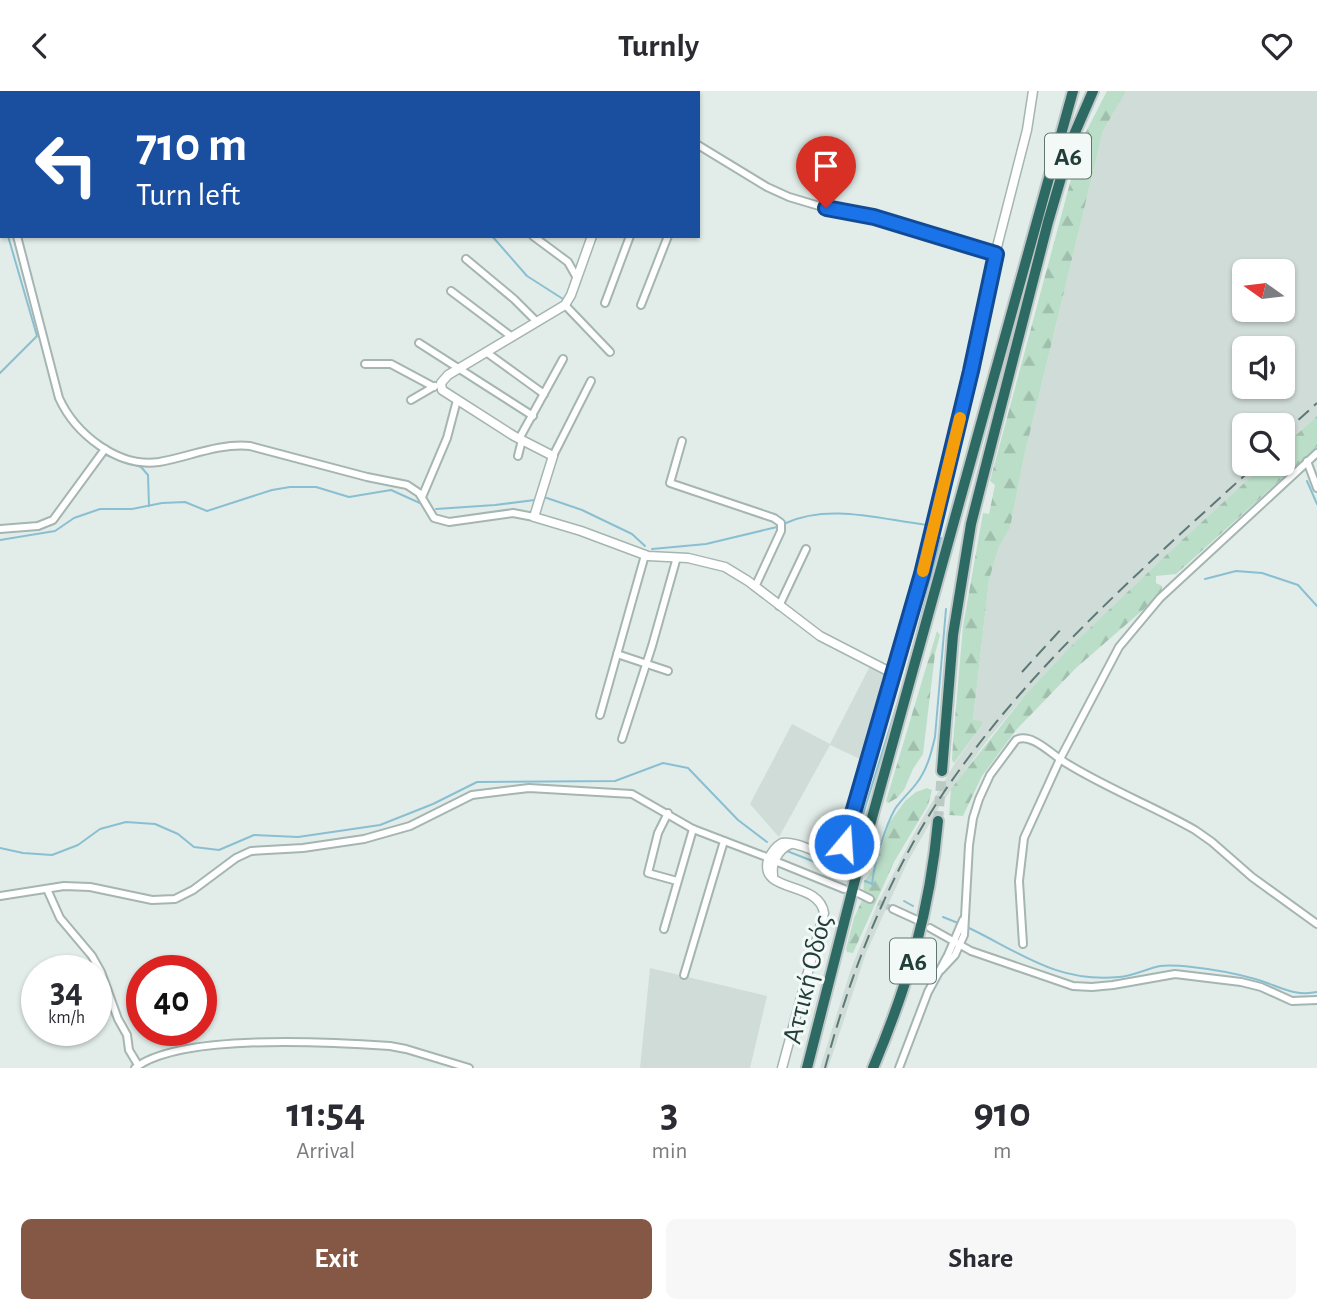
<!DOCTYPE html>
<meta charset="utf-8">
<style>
body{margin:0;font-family:"Alegreya Sans",sans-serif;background:#f7f7f7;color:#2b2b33;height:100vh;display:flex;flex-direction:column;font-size:26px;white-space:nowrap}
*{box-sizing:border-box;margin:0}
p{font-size:23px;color:#7c7c81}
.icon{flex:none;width:38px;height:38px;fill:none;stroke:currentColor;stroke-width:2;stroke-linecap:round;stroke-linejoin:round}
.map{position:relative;height:977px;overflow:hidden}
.panel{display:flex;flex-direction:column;background:#fff;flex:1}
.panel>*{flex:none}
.top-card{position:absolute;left:0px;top:0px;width:700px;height:147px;box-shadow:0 2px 5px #0004;background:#1a4fa0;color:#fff;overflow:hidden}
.needle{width:46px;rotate:284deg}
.buttons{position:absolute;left:1232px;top:168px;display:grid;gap:14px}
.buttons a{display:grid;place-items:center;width:63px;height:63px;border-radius:10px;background:#fff;box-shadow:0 2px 5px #0004;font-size:35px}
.speed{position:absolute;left:21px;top:864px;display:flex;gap:14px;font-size:35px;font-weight:700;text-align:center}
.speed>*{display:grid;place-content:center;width:91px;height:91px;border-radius:50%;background:#fff;box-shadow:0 2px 5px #0004;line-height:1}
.speed small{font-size:18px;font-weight:400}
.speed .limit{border:10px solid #d22;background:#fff;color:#111}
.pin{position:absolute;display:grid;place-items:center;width:60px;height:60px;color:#fff;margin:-72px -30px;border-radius:50% 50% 50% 0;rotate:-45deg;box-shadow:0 0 7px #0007}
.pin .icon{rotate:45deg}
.me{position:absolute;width:77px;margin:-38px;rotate:18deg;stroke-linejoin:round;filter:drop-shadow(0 0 5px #0008)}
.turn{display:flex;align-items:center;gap:24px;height:147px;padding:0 21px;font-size:32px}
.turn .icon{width:91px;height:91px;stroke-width:2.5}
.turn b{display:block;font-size:49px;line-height:60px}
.eta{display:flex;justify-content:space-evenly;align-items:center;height:119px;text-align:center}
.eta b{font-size:42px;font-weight:700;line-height:49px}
.primary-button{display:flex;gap:14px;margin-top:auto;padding:14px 21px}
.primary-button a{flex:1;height:80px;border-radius:10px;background:#855845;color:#fff;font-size:28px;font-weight:700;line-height:80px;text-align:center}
.primary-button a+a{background:#f7f7f7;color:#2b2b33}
header{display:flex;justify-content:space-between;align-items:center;height:91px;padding:0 21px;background:#fff;font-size:32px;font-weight:700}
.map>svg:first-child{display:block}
.built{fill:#d0dcd8;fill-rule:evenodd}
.forest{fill:url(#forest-firs)}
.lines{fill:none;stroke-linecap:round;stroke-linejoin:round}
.stream{stroke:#8abfd2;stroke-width:2}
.minor-tunnel{stroke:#bccac6;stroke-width:6;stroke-dasharray:6 3;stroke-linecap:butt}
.motorway-tunnel{stroke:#bccac6;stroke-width:10;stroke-dasharray:10 5;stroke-linecap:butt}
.minor-casing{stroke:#a5b5b1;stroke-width:10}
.tertiary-casing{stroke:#a5b5b1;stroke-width:11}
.motorway-casing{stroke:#c1c9c8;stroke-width:14}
.minor{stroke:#fff;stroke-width:6}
.tertiary{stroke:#fff;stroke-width:8}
.motorway{stroke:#2e6a64;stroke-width:10}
.rail{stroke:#5d7975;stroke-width:2;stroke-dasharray:14 7;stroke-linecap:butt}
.route-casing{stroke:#114b97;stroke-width:18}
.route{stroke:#1a73e8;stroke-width:12}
.slow{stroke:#f59e0b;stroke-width:12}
.labels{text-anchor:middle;stroke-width:6;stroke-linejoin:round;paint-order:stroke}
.shield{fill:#f3f9f7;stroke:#617672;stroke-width:2}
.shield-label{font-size:26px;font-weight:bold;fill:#223e39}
.street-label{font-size:28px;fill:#223e39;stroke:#f3f9f7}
</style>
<header><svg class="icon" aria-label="back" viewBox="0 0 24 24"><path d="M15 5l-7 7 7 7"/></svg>Turnly<svg class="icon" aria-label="heart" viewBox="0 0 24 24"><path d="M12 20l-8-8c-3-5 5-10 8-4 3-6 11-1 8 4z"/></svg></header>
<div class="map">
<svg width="1317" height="977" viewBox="0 0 1317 977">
<defs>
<pattern id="forest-firs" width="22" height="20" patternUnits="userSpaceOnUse" patternTransform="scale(1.75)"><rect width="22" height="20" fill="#bbdec8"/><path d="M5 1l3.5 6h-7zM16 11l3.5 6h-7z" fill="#a0c0ad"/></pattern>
</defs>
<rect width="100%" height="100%" fill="#e2ede9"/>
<g class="built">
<path d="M1126,0H1317V325L1283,356V334H1244V373H1265L1181,450L1071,555L1026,603L986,651L941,713L908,770L866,862L828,977H820L851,878L877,814L917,737L955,672L982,634L981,630H973L989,489L999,454L1010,437L1024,366L1103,40ZM1244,180H1283V219H1244ZM1244,257H1283V296H1244Z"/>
<polygon points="870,575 885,583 860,668 830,654 779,746 750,713 792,633 830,653"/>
<polygon points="650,877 767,905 750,977 640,977"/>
</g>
<g class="forest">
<polygon points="1107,0 1126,0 1103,40 1024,366 1010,437 999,455 989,489 973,629 982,630 982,634 954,672 952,669 953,651 963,535 983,422 989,423 995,394 990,390 1070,92 1086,41"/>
<polygon points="1317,325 1317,356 1176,483 1156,485 1156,492 1162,495 1161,501 1144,518 1076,577 1016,639 982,685 963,725 949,724 951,698 1026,603 1071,555 1181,450 1265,373 1283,373 1283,356"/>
<polygon points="937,540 940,544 935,563 923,663 913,678 904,699 897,707 888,712 886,710"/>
<polygon points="927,697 932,699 928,714 894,771 853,862 847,861 846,858 854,827 863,807 864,791 876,774 889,732 905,710 916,701"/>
</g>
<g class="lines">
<g class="stream">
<polyline points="300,0 302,2"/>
<polyline points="0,125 2,130"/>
<polyline points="492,145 527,185 563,208"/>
<polyline points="0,282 37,245 8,145"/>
<polyline points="106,364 141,376 148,384 149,415"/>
<polyline points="1307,390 1317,413"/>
<polyline points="544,406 582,419 632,443 645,455"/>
<polyline points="436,418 495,414 535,409"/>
<path d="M786,432C830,412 882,429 928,434"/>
<polyline points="0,449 55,440 74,427 100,418 132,418 162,412 185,411 207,420 272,399 290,396 316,396 349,406 391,399 422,413"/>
<polyline points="652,458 706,453 777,436"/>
<polyline points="1205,488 1236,480 1262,482 1298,494 1317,515"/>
<polyline points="0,757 23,762 52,764 78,754 100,738 126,731 155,733 178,743 194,756 219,759 254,744 298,746 380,734 433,713 477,691 615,690 663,672 688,677 738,729 767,751"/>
<polyline points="787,760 820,773 845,778"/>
<polyline points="848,779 846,778 906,585 941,447"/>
<polyline points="865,790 875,794"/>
<path d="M872,793C874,774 885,735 895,718C901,709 909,702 916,693C927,679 931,663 935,646L946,518"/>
<polyline points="904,810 913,815"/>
<polyline points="943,826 958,832"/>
<path d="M969,837C1021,862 1057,892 1119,886C1133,885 1146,878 1160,875C1170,874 1182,875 1192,876C1210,878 1238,883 1255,888C1277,894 1293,906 1317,901"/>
</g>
<polyline class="minor-tunnel" points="870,808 893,818"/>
<polyline class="motorway-tunnel" points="938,730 942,680"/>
<g class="minor-casing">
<g id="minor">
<polyline points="575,0 578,2"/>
<polyline points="538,2 539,0"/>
<polyline points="698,54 767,96 789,106 826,117 874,126 996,164"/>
<polyline points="0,87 2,93"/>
<path d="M17,145L59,307C75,342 117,377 159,371C189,366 218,352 250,355L367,386L407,394L419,402L434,427L449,431L513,422L534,426"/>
<polyline points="533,145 568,171 577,187"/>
<polyline points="466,168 514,208 537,231"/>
<polyline points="451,200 512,246"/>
<polyline points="605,212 630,145"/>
<polyline points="565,214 610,261"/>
<polyline points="641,214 668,145"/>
<polyline points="419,252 533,325"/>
<polyline points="486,261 544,303"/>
<polyline points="365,273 391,273 434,296"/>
<polyline points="411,309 435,295"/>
<polyline points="519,348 563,268"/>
<polyline points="682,350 670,392 774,427 781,432 781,440 755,496"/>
<polyline points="518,365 522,349"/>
<polyline points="553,365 591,290"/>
<polyline points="1307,370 1317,397"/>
<polyline points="422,406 447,347 457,309"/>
<polyline points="0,438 38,435 53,429 105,358"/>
<polyline points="779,515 806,458"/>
<polyline points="617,563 668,580"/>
<polyline points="600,624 645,464"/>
<polyline points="622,648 652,555 677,466"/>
<polyline points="668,722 658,742 648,782 677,790"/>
<polyline points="775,770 844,798"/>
<polyline points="47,798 60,827 92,865 101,881 118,928 127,944 129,959 138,974"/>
<polyline points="858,802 870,808"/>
<polyline points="0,805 64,795 90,796 152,809 175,808 193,799 236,767 251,760 303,757 364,748 410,735 472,704 529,697 632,703 693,738 769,767"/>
<polyline points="893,818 917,829"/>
<polyline points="930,837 971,860 1073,895 1092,896 1113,894 1175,883 1241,891 1261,896 1292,910 1317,909"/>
<polyline points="664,838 693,738"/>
<polyline points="1023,853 1019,790 1024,747 1060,668 1119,556 1160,507 1317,362"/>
<path d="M941,879L955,864L964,844L969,754L973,727L979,708L990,684L1016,649C1032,641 1052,664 1066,672C1108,698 1153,715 1195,739L1212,751L1252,786L1317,833"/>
<polyline points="684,884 724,750"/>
<path d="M135,977C180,942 332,951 390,955L406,958L469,977"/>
<polyline points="899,977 928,901 948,864 963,829"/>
</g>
</g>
<g class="tertiary-casing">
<g id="tertiary">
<polyline points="674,2 675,0"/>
<polyline points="592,145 571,204 565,214 448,284 441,292 442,299 514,345 553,365 534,426 581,440 648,465 688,467 725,476 748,490 820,545 892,582"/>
<path d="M773,784C771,772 779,757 791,753"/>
<path d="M782,977L824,822C819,789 759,803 768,769C771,762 775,756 782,752C809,749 833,783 847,744L922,483L946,387L998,152L1027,39L1033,0"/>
</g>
</g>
<g class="motorway-casing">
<g id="motorway">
<polyline points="942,680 953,544 971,433 1048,131 1073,46 1093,0"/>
<polyline points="807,977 857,781 1073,0"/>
<path d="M873,977C908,894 930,820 938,730"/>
</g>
</g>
<use href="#minor" class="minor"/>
<use href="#tertiary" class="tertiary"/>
<use href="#motorway" class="motorway"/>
<g class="rail">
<polyline points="1283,343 1317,312"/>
<polyline points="1022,581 1063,536"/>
<path d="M825,977C851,880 888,785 944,701C1029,575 1146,475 1257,373"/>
</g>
</g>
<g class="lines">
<g class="route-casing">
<polyline id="route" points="826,117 874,126 996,163 971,280 922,483 844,753"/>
</g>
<use href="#route" class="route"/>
<polyline class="slow" points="923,480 960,327"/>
</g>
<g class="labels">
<g class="shield">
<rect x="1045" y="42.5" width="46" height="45" rx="5"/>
<rect x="890" y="847.5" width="46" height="45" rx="5"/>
</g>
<g class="shield-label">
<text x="1068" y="74">Α6</text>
<text x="913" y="879">Α6</text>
</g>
<g class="street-label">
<text transform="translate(806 888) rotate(-76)" y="10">Αττική Οδός</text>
</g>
</g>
</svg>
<div class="buttons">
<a><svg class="needle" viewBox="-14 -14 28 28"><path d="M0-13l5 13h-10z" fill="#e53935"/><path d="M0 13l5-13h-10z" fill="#7c7c81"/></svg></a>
<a><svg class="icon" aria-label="sound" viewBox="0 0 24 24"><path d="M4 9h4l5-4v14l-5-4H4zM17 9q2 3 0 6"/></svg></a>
<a><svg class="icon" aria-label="search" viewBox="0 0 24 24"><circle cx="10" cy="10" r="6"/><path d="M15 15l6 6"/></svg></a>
</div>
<div class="speed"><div>34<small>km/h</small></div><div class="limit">40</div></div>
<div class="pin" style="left:826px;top:117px;background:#d93025"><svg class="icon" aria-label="arrive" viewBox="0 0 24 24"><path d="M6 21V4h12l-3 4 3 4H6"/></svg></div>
<svg class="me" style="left:844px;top:753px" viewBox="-20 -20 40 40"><circle r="17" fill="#1a73e8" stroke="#fff" stroke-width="3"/><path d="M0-11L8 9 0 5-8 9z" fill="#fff"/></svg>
<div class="top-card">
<div class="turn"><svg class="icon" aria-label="left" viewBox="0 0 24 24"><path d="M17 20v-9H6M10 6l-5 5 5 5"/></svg><div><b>710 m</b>Turn left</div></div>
</div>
</div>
<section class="panel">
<div class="eta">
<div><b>11:54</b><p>Arrival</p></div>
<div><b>3</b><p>min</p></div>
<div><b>910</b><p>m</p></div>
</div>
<div class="primary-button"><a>Exit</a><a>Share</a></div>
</section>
